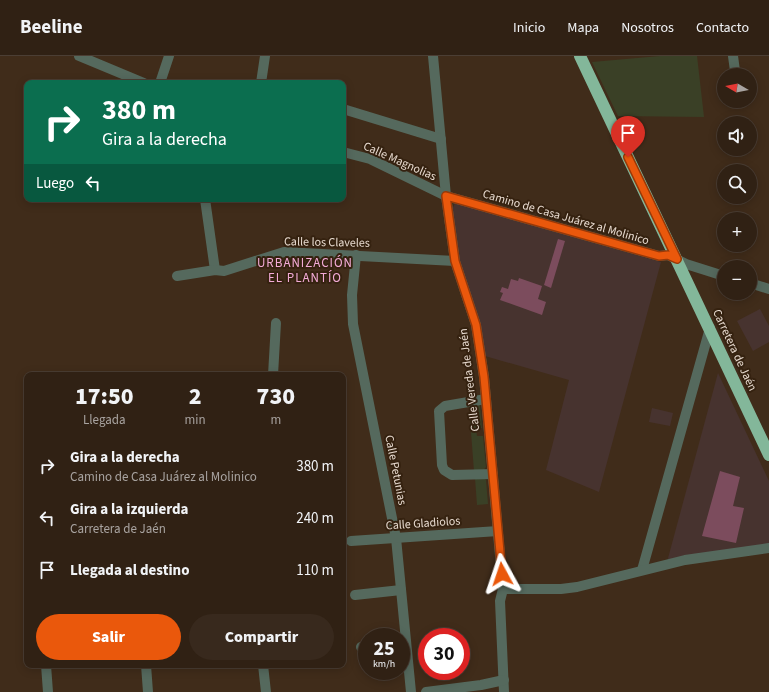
<!DOCTYPE html>
<html lang="es">
<meta charset="utf-8">
<style>
body{margin:0;font-family:"Source Sans 3",sans-serif;background:#38291d;color:#f1f3f6;height:100vh;display:flex;flex-direction:column;font-size:15px;white-space:nowrap}
*{box-sizing:border-box;margin:0}
p{font-size:13px;color:#a8a3a0}
.icon{flex:none;width:22px;height:22px;fill:none;stroke:currentColor;stroke-width:2;stroke-linecap:round;stroke-linejoin:round}
.map{position:relative;flex:1;overflow:hidden}
.drawer{position:absolute;left:24px;top:316px;width:322px;height:296px;display:flex;flex-direction:column;background:#302114;border-radius:8px;box-shadow:0 2px 10px #0003,0 0 0 1px #4b3e34}
.drawer>*{flex:none}
.hud{position:absolute;left:24px;top:24px;width:322px;height:122px;border-radius:8px;box-shadow:0 2px 10px #0003,0 0 0 1px #4b3e34;background:#0b6e4f;color:#fff;overflow:hidden}
.needle{width:26px;rotate:279deg}
.fabs{position:absolute;left:717px;top:12px;display:grid;gap:8px}
.fabs a{display:grid;place-items:center;width:40px;height:40px;border-radius:50%;background:#302114;box-shadow:0 2px 10px #0003,0 0 0 1px #4b3e34;font-size:20px}
.speed{position:absolute;left:358px;top:572px;display:flex;gap:8px;font-size:20px;font-weight:700;text-align:center}
.speed>*{display:grid;place-content:center;width:52px;height:52px;border-radius:50%;background:#302114;box-shadow:0 2px 10px #0003,0 0 0 1px #4b3e34;line-height:1}
.speed small{font-size:10px;font-weight:400}
.speed .limit{border:6px solid #d22;background:#fff;color:#111}
.pin{position:absolute;display:grid;place-items:center;width:34px;height:34px;color:#fff;margin:-41px -17px;border-radius:50% 50% 50% 0;rotate:-45deg;box-shadow:0 0 4px #0007}
.pin .icon{rotate:45deg}
.me{position:absolute;width:44px;margin:-22px;rotate:355deg;stroke-linejoin:round;filter:drop-shadow(0 0 3px #0008)}
.turn{display:flex;align-items:center;gap:14px;height:84px;padding:0 12px;font-size:18px}
.turn .icon{width:52px;height:52px;stroke-width:2.5}
.turn b{display:block;font-size:28px;line-height:34px}
.then{display:flex;align-items:center;height:38px;padding:0 12px;background:#0003;gap:8px;font-size:15px}
.eta{display:flex;justify-content:space-evenly;align-items:center;height:68px;text-align:center}
.eta b{font-size:24px;font-weight:800;line-height:28px}
.cta{display:flex;gap:8px;margin-top:auto;padding:8px 12px}
.cta a{flex:1;height:46px;border-radius:24px;background:#ea580c;color:#fff;font-size:16px;font-weight:800;line-height:46px;text-align:center}
.cta a+a{background:#38291d;color:#f1f3f6}
ul{padding:0;list-style:none}
li{display:flex;align-items:center;gap:12px;height:52px;padding:0 12px}
li div{flex:1}
li b{display:block;font-size:15px}
li em{font-style:normal}
header{display:flex;align-items:center;gap:24px;box-sizing:border-box;height:56px;padding:0 20px;background:#302114;border-bottom:1px solid #4b3e34}
header strong{font-size:19px}
nav{display:flex;gap:22px;margin-inline-start:auto;font-size:14px}
.map>svg:first-child{display:block}
.industrial{fill:#47332f}
.green{fill:#3a4026}
.building{fill:#7c4c5d}
.lines{fill:none;stroke-linecap:round;stroke-linejoin:round}
.minor{stroke:#55695d;stroke-width:10}
.highway{stroke:#83b79a;stroke-width:12}
.route-casing{stroke:#983908;stroke-width:10}
.route{stroke:#ea580c;stroke-width:7}
.labels{text-anchor:middle;stroke-width:4;stroke-linejoin:round;paint-order:stroke}
.street-label{font-size:12px;fill:#e8dbd0;stroke:#352210}
.neighbourhood-label{font-size:13px;letter-spacing:1px;fill:#f3abd7;stroke:#352210}
</style>
<header>
<strong>Beeline</strong>
<nav><a>Inicio</a><a>Mapa</a><a>Nosotros</a><a>Contacto</a></nav>
</header>
<div class="map">
<svg width="769" height="636" viewBox="0 0 769 636">
<rect width="100%" height="100%" fill="#402c1a"/>
<g class="industrial">
<polygon points="455,147 661,206 599,436 546,414 569,324 485,300 459,200 452,154"/>
<polygon points="760,253 769,270 769,286 753,295 737,265"/>
<polygon points="718,317 769,425 769,490 667,506"/>
<polygon points="652,352 673,357 670,370 649,366"/>
</g>
<g class="green">
<polygon points="660,0 697,0 704,61 618,60 592,6"/>
<polygon points="478,348 480,350 482,372 476,373 477,380 483,380 486,411 483,415 474,415 469,350"/>
<polygon points="475,422 484,422 486,424 488,448 477,449"/>
</g>
<g class="building">
<polygon points="558,183 565,185 551,232 544,229"/>
<polygon points="519,222 542,230 538,243 546,246 542,259 500,244 503,237 500,236 502,231 508,233 511,223 518,225"/>
<polygon points="720,415 740,421 733,450 744,452 736,487 702,480"/>
</g>
<g class="lines">
<g class="minor">
<polyline points="79,0 144,27"/>
<polyline points="433,0 446,140 455,205 476,269 484,321 503,533 500,545 504,636"/>
<polyline points="733,0 735,15"/>
<polyline points="160,27 169,0"/>
<polyline points="261,27 265,0"/>
<polyline points="343,53 441,83"/>
<polyline points="343,96 370,103 446,140 659,200 668,199 686,208 724,220"/>
<polyline points="205,143 215,214"/>
<polyline points="356,199 352,239 353,268 396,482 411,636"/>
<polyline points="177,220 215,214 224,215 284,196 455,205"/>
<polyline points="750,227 769,233"/>
<polyline points="273,319 276,267"/>
<polyline points="486,343 445,350 439,355 442,409 444,414 452,419 493,418"/>
<polyline points="351,485 498,475"/>
<polyline points="642,514 710,272"/>
<polyline points="503,533 561,533 577,531 685,504 769,492"/>
<polyline points="355,539 401,534"/>
<polyline points="361,591 367,591"/>
<polyline points="46,609 48,636"/>
<polyline points="146,609 148,636"/>
<polyline points="263,609 266,636"/>
<polyline points="426,636 481,629 504,624"/>
</g>
<polyline class="highway" points="580,0 769,399"/>
</g>
<g class="lines">
<g class="route-casing">
<polyline id="route" points="502,518 484,321 476,269 455,205 446,140 659,200 668,199 677,203 628,101"/>
</g>
<use href="#route" class="route"/>
</g>
<g class="labels">
<g class="street-label">
<text transform="translate(400 105) rotate(24)" y="4">Calle Magnolias</text>
<text transform="translate(566 161) rotate(16)" y="4">Camino de Casa Juárez al Molinico</text>
<text transform="translate(327 186) rotate(1)" y="4">Calle los Claveles</text>
<text transform="translate(735 294) rotate(65)" y="4">Carretera de Jaén</text>
<text transform="translate(469 324) rotate(-97)" y="4">Calle Vereda de Jaén</text>
<text transform="translate(396 414) rotate(79)" y="4">Calle Petunias</text>
<text transform="translate(423 467) rotate(-4)" y="4">Calle Gladiolos</text>
</g>
<g class="neighbourhood-label">
<text x="305" y="211">URBANIZACIÓN<tspan x="305" dy="15">EL PLANTÍO</tspan></text>
</g>
</g>
</svg>
<div class="fabs">
<a><svg class="needle" viewBox="-14 -14 28 28"><path d="M0-13l5 13h-10z" fill="#e53935"/><path d="M0 13l5-13h-10z" fill="#a8a3a0"/></svg></a>
<a><svg class="icon" aria-label="sound" viewBox="0 0 24 24"><path d="M4 9h4l5-4v14l-5-4H4zM17 9q2 3 0 6"/></svg></a>
<a><svg class="icon" aria-label="search" viewBox="0 0 24 24"><circle cx="10" cy="10" r="6"/><path d="M15 15l6 6"/></svg></a>
<a>+</a>
<a>−</a>
</div>
<div class="speed"><div>25<small>km/h</small></div><div class="limit">30</div></div>
<div class="pin" style="left:628px;top:101px;background:#d93025"><svg class="icon" aria-label="arrive" viewBox="0 0 24 24"><path d="M6 21V4h12l-3 4 3 4H6"/></svg></div>
<svg class="me" style="left:502px;top:518px" viewBox="-20 -20 40 40"><path d="M0-17L14 15 0 8-14 15z" fill="#ea580c" stroke="#fff" stroke-width="4"/></svg>
<div class="hud">
<div class="turn"><svg class="icon" aria-label="right" viewBox="0 0 24 24"><path d="M7 20v-9h11M14 6l5 5-5 5"/></svg><div><b>380 m</b>Gira a la derecha</div></div>
<div class="then">Luego<svg class="icon" aria-label="left" viewBox="0 0 24 24"><path d="M17 20v-9H6M10 6l-5 5 5 5"/></svg></div>
</div>
<section class="drawer">
<div class="eta">
<div><b>17:50</b><p>Llegada</p></div>
<div><b>2</b><p>min</p></div>
<div><b>730</b><p>m</p></div>
</div>
<ul>
<li><svg class="icon" aria-label="right" viewBox="0 0 24 24"><path d="M7 20v-9h11M14 6l5 5-5 5"/></svg><div><b>Gira a la derecha</b><p>Camino de Casa Juárez al Molinico</p></div><em>380 m</em></li>
<li><svg class="icon" aria-label="left" viewBox="0 0 24 24"><path d="M17 20v-9H6M10 6l-5 5 5 5"/></svg><div><b>Gira a la izquierda</b><p>Carretera de Jaén</p></div><em>240 m</em></li>
<li><svg class="icon" aria-label="arrive" viewBox="0 0 24 24"><path d="M6 21V4h12l-3 4 3 4H6"/></svg><div><b>Llegada al destino</b></div><em>110 m</em></li>
</ul>
<div class="cta"><a>Salir</a><a>Compartir</a></div>
</section>
</div>
